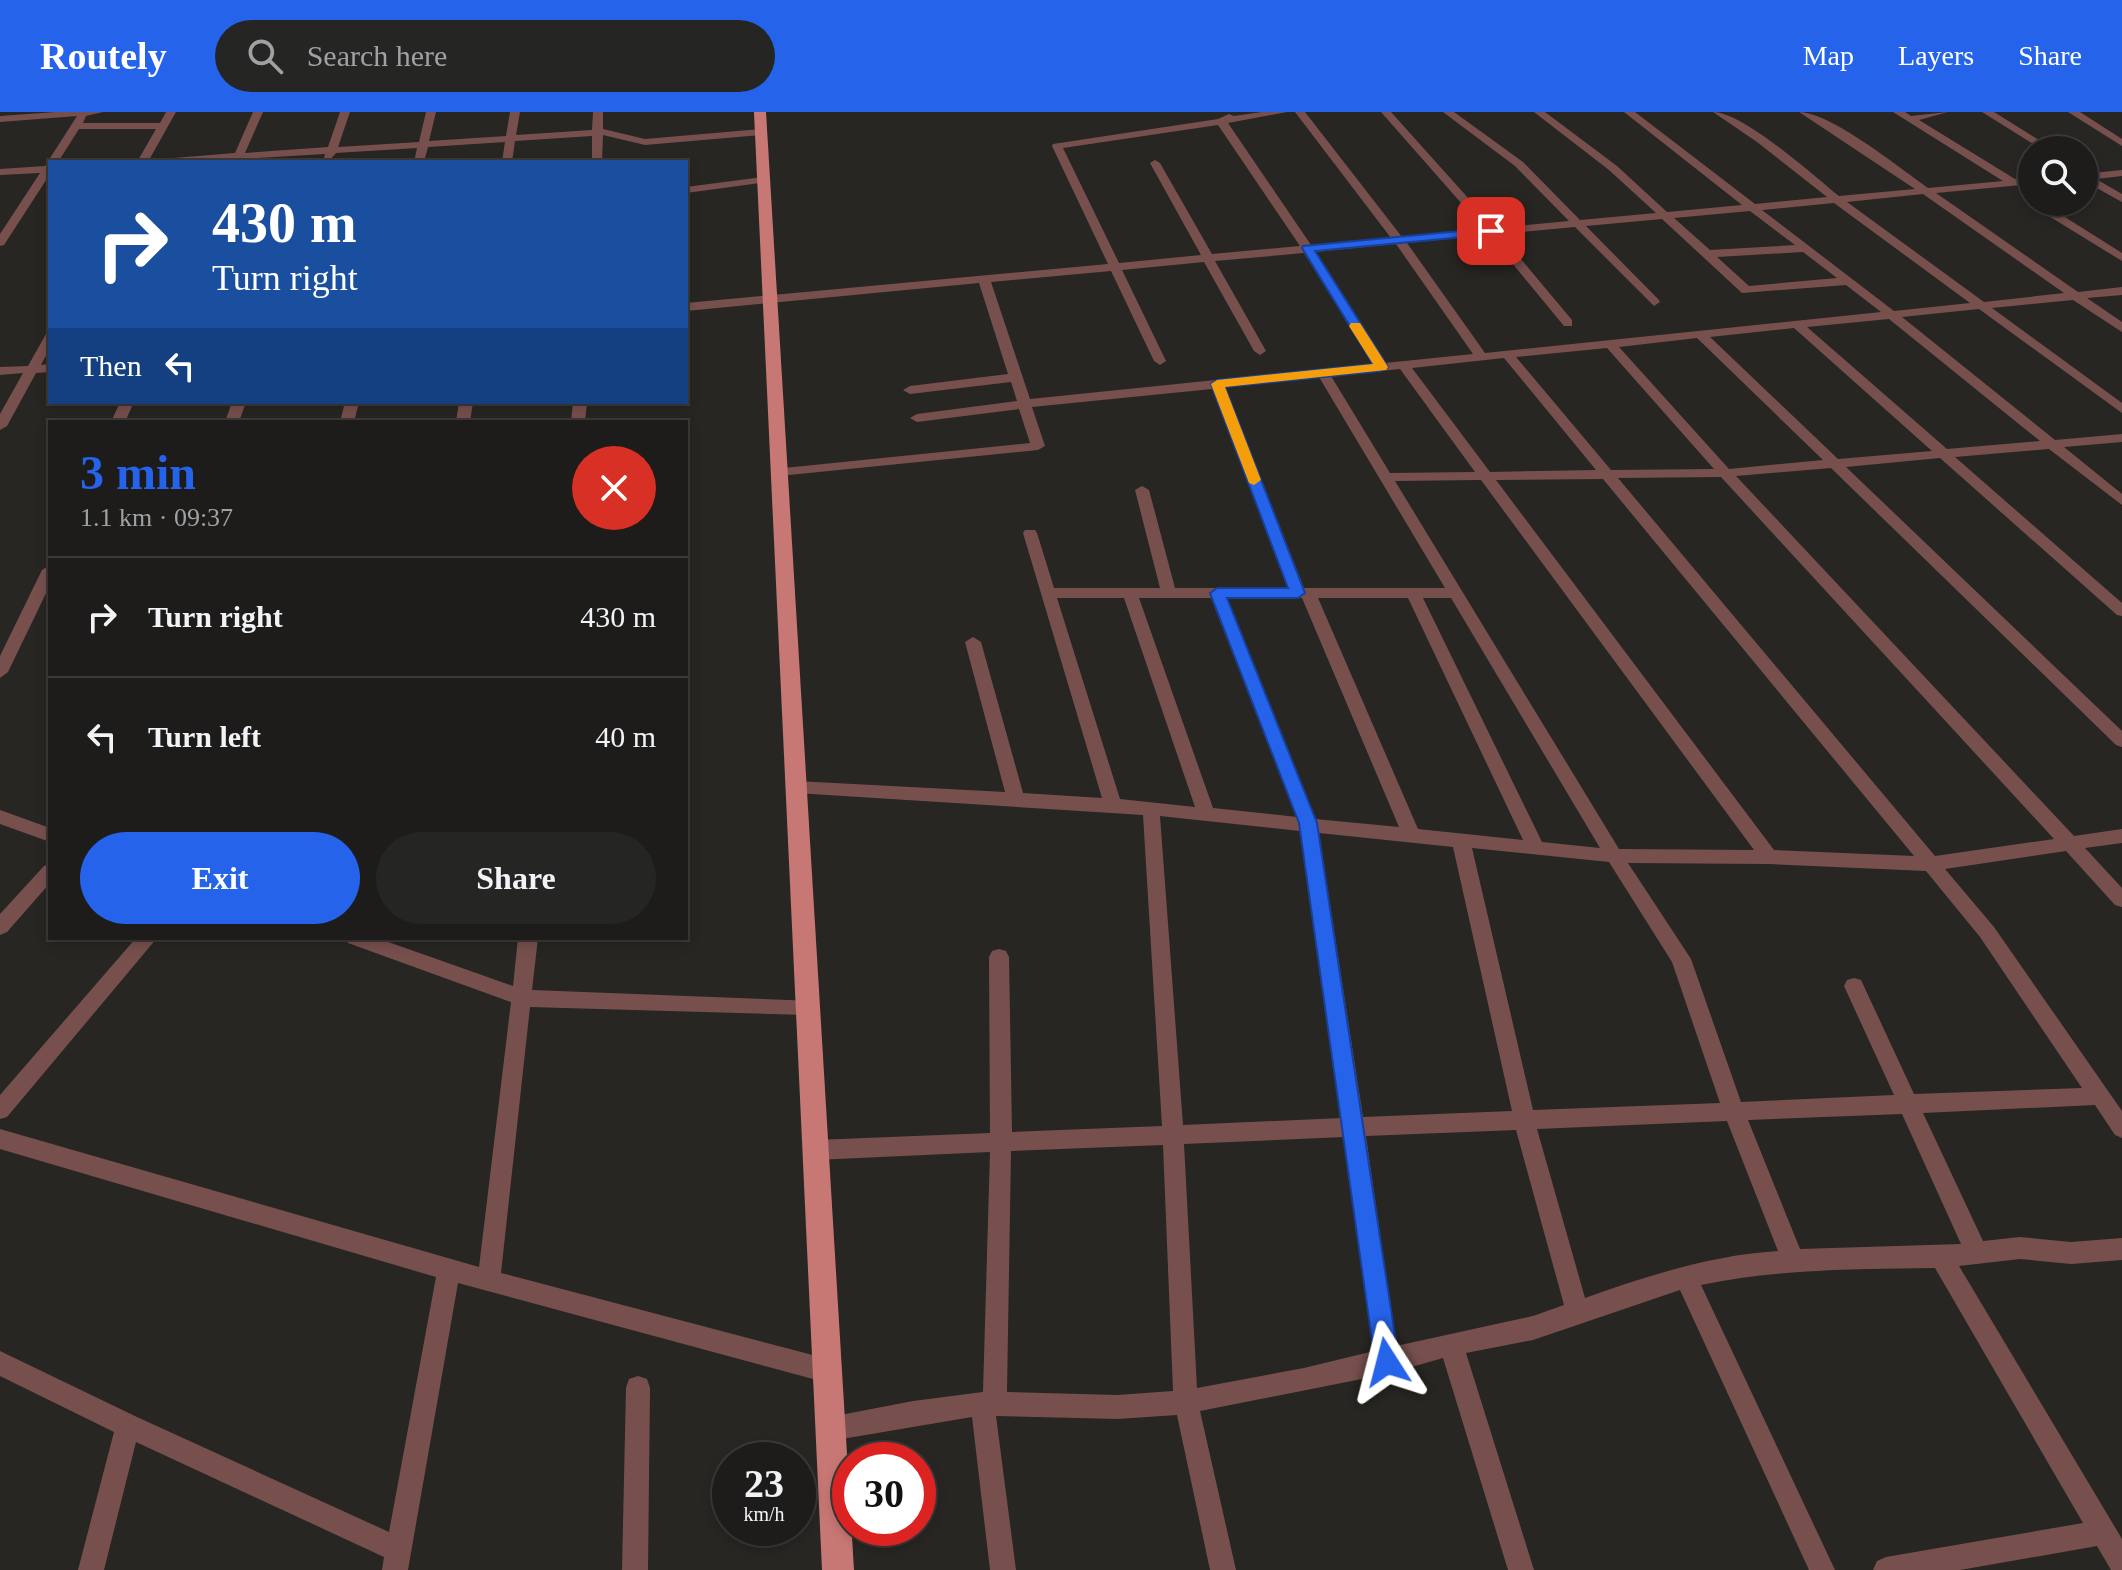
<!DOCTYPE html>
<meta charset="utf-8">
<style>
body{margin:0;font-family:"Times New Roman",serif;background:#252523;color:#f1f3f6;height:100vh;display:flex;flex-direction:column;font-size:30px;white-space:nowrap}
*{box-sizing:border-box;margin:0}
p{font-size:26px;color:#a0a1a2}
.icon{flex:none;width:44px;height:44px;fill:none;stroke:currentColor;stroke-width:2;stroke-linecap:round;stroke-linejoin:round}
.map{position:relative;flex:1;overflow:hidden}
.drawer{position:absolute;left:48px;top:308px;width:640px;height:520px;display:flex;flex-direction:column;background:#1d1c1a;border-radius:0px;box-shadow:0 4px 12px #0003,0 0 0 2px #3b3a39}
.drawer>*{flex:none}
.guide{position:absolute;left:48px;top:48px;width:640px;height:244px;border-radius:0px;box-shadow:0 4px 12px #0003,0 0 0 2px #3b3a39;background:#1a4fa0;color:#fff;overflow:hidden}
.controls{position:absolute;left:2018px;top:24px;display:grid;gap:16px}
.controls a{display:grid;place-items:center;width:80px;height:80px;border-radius:50%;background:#1d1c1a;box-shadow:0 4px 12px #0003,0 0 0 2px #3b3a39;font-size:40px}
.speed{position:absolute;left:712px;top:1330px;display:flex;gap:16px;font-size:40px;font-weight:700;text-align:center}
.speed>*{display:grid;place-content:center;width:104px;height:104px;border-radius:50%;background:#1d1c1a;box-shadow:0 4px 12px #0003,0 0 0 2px #3b3a39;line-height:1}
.speed small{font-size:20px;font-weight:400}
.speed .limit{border:12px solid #d22;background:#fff;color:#111}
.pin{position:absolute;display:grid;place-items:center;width:68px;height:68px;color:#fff;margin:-34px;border-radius:16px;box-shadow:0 4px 12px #0006}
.me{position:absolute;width:88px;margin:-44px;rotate:351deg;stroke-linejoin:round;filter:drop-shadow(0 0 6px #0008)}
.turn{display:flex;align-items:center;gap:28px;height:168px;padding:0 32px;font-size:36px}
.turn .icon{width:104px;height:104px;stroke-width:2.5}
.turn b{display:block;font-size:56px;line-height:68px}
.then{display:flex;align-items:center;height:76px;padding:0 32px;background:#0003;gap:16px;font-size:30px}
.round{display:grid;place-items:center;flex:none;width:84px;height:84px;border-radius:42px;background:#252523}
.overview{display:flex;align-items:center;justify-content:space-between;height:136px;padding:0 32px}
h1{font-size:48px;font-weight:700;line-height:60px;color:#2563eb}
.primary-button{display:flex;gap:16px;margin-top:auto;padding:16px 32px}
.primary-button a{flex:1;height:92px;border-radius:48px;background:#2563eb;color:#fff;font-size:32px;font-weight:700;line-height:92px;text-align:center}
.primary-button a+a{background:#252523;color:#f1f3f6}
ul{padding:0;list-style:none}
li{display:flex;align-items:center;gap:24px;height:120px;padding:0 32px;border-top:2px solid #3b3a39}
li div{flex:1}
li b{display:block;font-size:30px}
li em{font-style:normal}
header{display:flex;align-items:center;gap:48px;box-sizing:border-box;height:112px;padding:0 40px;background:#2563eb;color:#fff}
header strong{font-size:38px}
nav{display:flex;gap:44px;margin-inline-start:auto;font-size:28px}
.search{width:560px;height:72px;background:#252523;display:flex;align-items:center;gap:20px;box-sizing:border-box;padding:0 28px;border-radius:44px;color:#a0a1a2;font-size:30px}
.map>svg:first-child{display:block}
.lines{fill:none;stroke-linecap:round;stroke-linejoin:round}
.minor{fill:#77504e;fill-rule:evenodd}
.major{fill:#c87874;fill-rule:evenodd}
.route{fill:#2563eb;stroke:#184099;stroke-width:2}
.slow{fill:#f59e0b}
</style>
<header>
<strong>Routely</strong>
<div class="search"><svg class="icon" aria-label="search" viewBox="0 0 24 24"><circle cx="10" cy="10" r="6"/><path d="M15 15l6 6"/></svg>Search here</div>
<nav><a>Map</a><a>Layers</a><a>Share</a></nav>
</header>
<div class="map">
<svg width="2122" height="1458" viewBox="0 0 2122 1458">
<rect width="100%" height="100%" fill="#272622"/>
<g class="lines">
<g class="minor">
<polygon points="56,0 103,0 86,4 83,11 160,11 166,0 176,0 149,48 235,41 253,0 263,0 245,41 328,35 340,0 350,0 338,35 419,30 426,0 436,0 429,29 506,24 510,0 520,0 516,23 592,18 593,0 603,0 603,17 645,27 761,17 766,20 761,23 645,33 603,23 602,50 592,50 592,24 515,29 512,50 502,50 505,30 428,35 424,50 414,50 417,36 336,41 329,49 324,46 325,42 242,47 241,50 137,50 156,17 79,17 58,50 50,50 50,62 4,133 0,134 0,122 40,61 0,63 0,57 45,54 77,4 0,10 0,4"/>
<path d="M1262,0H1287L1228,11L1311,133L1391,126L1295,0H1305L1402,125L1484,117L1381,0H1391L1495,116L1569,109L1515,54L1443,0H1454L1523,50L1580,108L1656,101L1609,58L1534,0H1545L1617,54L1667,100L1742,93L1624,0H1635L1755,92L1827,85L1757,30L1713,0C1743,0 1813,63 1839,84L1915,77L1799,0C1830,0 1900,56 1928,76L2003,69L1893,0H1905L1911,4L1948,0L1919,8L2015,67L2032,66V72L1936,81L2078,180L2122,175V183L2087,186L2122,210V220L2073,188L1992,196L2122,291V301L1979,197L1902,205L2055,328L2122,322V330L2064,335L2122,382V393L2049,337L1955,345L2122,491V504L2117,503L1940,346L1846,355L2122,619V635L2116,633L1831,356L1736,364L2074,724L2122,717V731L2085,736L2122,776V795L2115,793L2066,739L1945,757L1994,815L2122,999V1026L2115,1023L2095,993L1923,1001L1983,1129L2020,1125L2071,1130L2122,1126V1148L2071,1152L2020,1147L1959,1154L2122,1427V1458H2111L2097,1434L1960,1458H1873L1877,1449L1886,1445L2083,1411L1935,1156C1856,1157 1779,1157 1701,1173L1835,1458H1809L1680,1178L1533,1228L1466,1241L1534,1458H1508L1443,1246L1387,1262L1200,1299L1236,1458H1210L1177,1303L1117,1307L996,1304L1016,1458H990L972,1305L830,1329L821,1326L818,1317L821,1308L830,1305L913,1289L983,1280L990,1040L815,1048L807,1045L804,1038L807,1031L815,1028L990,1021L989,845L992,839L999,837L1006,839L1009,845L1012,1020L1162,1014L1143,703L796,681L787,675L796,669L1005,680L965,530L973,525L981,530L1023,681L1102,686L1023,421L1025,418H1035L1037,421L1054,476H1160L1135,378L1142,374L1149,378L1175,476H1288L1212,277L1032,295L1045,334L1038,338L779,364L774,363V357L1030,331L1019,297L917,310L910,306L917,302L1017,289L1011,270L910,282L903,278L910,274L1008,262L979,171L686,199V191L1108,152L1052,34L1053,32L1218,7L1229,2L1234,4ZM1218,13L1300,134L1212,142L1160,51L1155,48L1150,51L1201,143L1119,151L1063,36ZM1923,82L2064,181L1984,190L1847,90ZM1834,91L1970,191L1894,199L1762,98ZM1750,99L1795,133L1710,138L1674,106ZM1662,107L1742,181L1846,173L1881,200L1485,241L1407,131L1489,123L1564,214H1572V208L1500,122L1575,115L1654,194L1660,190L1658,187L1586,114ZM1396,132L1473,242L1385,251L1315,140ZM1803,140L1837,166L1749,174L1717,145ZM1304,141L1373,252L1030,287L991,170L1111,159L1154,249L1160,253L1166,249L1122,158L1204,150L1254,239L1260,243L1266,239L1215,149ZM1889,207L2040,329L1947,337L1807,215ZM1794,216L1932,339L1838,347L1710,225ZM1697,226L1823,348L1729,357L1619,235ZM1607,236L1714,357L1611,358L1516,245ZM1504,246L1596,358L1490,360L1412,256ZM1400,257L1475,360L1390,361L1331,264ZM1319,265L1445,476H1304L1225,275ZM1721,365L2054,727L1935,744L1618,366ZM1603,367L1914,744L1774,738L1496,368ZM1481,368L1754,738L1619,737L1395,369ZM1057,486H1124L1195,695L1120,687ZM1139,486H1211L1297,705L1213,696ZM1227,486H1302L1399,715L1315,707ZM1318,486H1408L1523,728L1418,717ZM1423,486H1451L1600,736L1542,730ZM1160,704L1300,719L1342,1006L1183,1013ZM1319,721L1453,735L1512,999L1363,1005ZM1472,736L1609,750L1672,850L1720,991L1533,998ZM1628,751L1769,752L1926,759L1980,825L2082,976L1914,982L1861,868L1854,866L1847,868L1844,874L1894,983L1741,990L1691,847ZM1902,1002L1961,1132L1800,1137L1748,1008ZM1727,1009L1778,1139C1712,1143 1646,1164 1585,1186L1537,1017ZM1516,1018L1564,1193L1533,1204L1396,1234L1366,1024ZM1344,1025L1374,1239L1304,1256L1197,1276L1184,1032ZM1163,1033L1173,1279L1117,1283L1007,1280L1011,1039Z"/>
<polygon points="1982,0 1994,0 2055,38 2043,38"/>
<polygon points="2068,0 2080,0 2122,27 2122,34"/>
<polygon points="2122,58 2122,64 2096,67 2122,82 2122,90 2084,69 2084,62"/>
<polygon points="763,65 767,66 767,70 686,81 686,75"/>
<polygon points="2032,87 2032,90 2041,90 2122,141 2122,149 2029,92 2028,90"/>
<polygon points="50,221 50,236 41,253 50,252 50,260 36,261 7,314 0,318 0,302 23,261 0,263 0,255 28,254 46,222"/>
<polygon points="120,290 134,290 125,310 111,310"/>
<polygon points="232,290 246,290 239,310 225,310"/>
<polygon points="345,290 359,290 354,310 340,310"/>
<polygon points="459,290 473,290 470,310 456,310"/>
<polygon points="573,290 587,290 585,310 571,310"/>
<polygon points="50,453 50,473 8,560 0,566 0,544 42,458"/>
<polygon points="0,698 50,716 50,730 0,712"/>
<polygon points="50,752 50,771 7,820 0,823 0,802 44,754"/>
<polygon points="136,826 157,826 7,1005 0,1007 0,983"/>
<polygon points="345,826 377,826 513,874 518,826 538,826 532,878 814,889 817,895 814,901 807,903 530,895 501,1161 828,1247 836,1251 840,1259 836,1267 828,1271 458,1171 408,1458 382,1458 384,1445 136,1330 104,1458 78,1458 114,1320 0,1264 0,1239 137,1305 389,1420 436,1165 0,1037 0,1017 479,1155 511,890 348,831"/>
<polygon points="638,1264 647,1267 650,1276 648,1458 622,1458 626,1276 629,1267"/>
</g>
<polygon class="major" points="754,0 766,0 854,1458 822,1458"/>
</g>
<polygon class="route" points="1491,116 1495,117 1495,122 1315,139 1388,255 1381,259 1225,275 1305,481 1298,486 1227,486 1317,711 1399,1250 1395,1258 1387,1262 1378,1258 1375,1250 1299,711 1210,481 1217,476 1288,476 1211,272 1217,268 1373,252 1302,136 1303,134"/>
<polygon class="slow" points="1351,211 1360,211 1388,255 1386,258 1225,275 1261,368 1254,373 1249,371 1211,272 1217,268 1373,252 1349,214"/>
</svg>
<div class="controls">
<a><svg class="icon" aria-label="search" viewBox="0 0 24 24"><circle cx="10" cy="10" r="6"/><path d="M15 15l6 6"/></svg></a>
</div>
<div class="speed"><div>23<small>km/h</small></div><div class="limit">30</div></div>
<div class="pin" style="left:1491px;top:119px;background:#d93025"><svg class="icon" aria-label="arrive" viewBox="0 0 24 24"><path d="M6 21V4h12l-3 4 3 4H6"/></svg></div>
<svg class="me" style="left:1387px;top:1250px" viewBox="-20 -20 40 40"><path d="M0-17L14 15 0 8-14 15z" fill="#2563eb" stroke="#fff" stroke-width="4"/></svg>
<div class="guide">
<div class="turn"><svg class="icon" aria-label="right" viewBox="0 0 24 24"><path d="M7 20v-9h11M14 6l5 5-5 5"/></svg><div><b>430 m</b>Turn right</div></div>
<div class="then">Then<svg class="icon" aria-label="left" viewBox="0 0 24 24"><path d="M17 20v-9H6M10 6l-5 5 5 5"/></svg></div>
</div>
<section class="drawer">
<div class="overview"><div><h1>3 min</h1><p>1.1 km · 09:37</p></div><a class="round" style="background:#d93025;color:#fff"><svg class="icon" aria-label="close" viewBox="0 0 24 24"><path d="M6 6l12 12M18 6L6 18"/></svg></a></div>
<ul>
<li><svg class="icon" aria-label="right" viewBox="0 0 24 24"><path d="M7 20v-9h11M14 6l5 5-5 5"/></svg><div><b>Turn right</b></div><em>430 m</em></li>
<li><svg class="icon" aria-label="left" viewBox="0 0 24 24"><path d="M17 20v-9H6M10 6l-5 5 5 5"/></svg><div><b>Turn left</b></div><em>40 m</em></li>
</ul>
<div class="primary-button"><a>Exit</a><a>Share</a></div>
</section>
</div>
